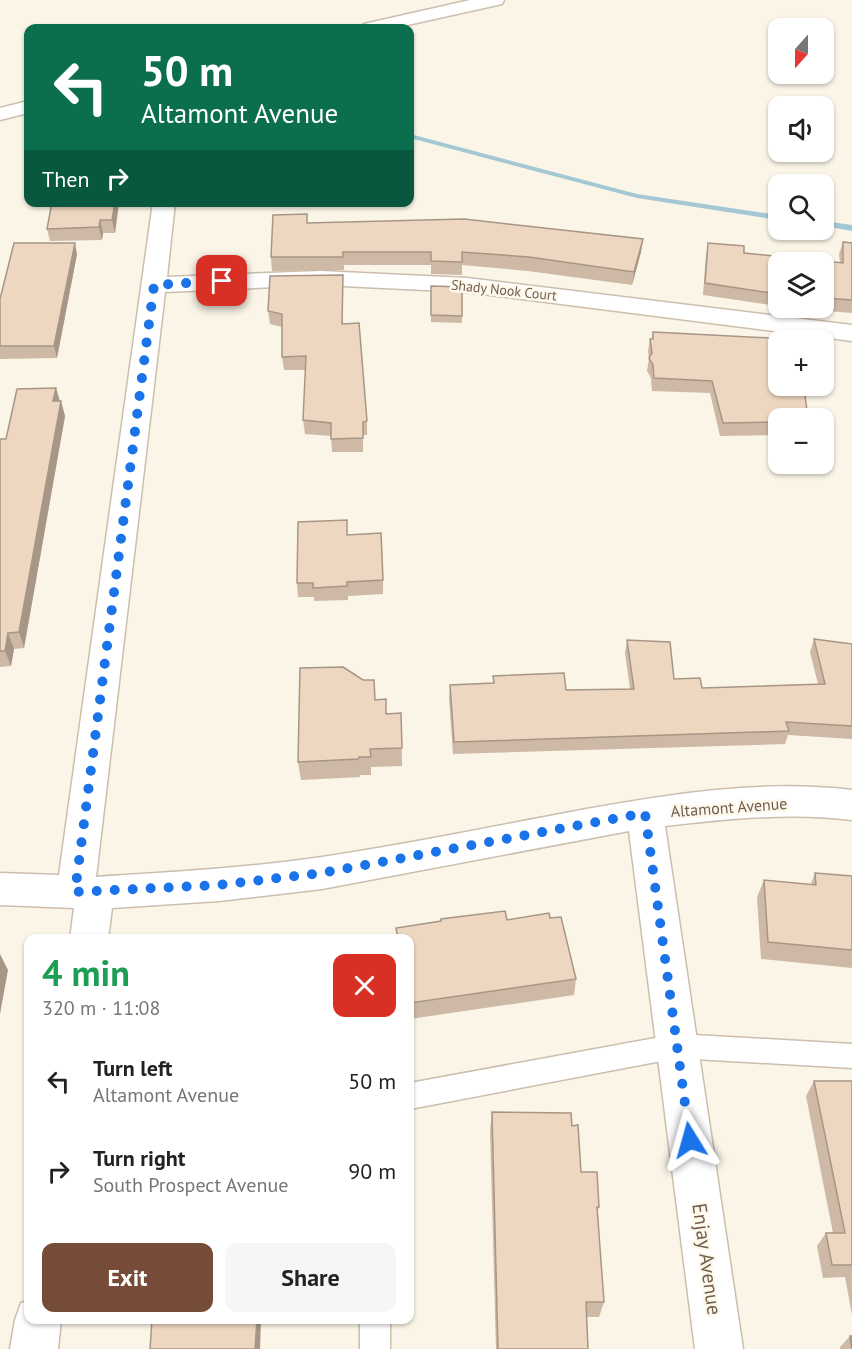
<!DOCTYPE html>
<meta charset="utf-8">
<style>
body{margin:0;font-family:"PT Sans",sans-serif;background:#f6f6f6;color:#222;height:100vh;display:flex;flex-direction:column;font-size:22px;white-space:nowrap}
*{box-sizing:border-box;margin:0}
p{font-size:20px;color:#767676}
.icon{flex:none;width:33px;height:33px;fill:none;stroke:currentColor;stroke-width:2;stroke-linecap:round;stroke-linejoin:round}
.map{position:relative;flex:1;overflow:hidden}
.sheet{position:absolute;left:24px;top:934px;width:390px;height:390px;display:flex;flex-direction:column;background:#fff;border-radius:12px;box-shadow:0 2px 4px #0004}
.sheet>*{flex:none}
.banner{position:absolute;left:24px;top:24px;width:390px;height:183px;border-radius:12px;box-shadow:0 2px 4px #0004;background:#0b6e4f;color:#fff;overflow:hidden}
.needle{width:39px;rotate:201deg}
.tools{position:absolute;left:768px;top:18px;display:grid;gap:12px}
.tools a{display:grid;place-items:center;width:66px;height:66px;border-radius:12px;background:#fff;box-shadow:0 2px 4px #0004;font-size:30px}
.pin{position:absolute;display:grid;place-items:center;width:51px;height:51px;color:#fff;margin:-26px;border-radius:12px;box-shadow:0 3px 9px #0006}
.me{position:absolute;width:66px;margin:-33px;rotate:352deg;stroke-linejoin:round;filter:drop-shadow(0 0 4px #0008)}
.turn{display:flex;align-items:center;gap:21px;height:126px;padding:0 18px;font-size:27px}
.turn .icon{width:78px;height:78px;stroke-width:2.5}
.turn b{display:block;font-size:42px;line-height:51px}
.then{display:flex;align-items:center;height:57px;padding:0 18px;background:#0003;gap:12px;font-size:22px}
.round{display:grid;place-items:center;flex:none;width:63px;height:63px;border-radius:12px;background:#f6f6f6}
.overview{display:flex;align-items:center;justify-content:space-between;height:102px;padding:0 18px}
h1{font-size:36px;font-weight:600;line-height:45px;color:#1e9e55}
.button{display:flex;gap:12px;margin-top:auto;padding:12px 18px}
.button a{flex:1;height:69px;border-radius:12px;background:#764c39;color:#fff;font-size:24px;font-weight:600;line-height:69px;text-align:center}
.button a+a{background:#f6f6f6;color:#222}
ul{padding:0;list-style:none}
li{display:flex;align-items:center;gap:18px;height:90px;padding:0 18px}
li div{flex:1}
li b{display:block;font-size:22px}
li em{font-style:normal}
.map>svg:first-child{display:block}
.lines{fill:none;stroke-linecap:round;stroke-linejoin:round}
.stream{fill:#a3c8d4;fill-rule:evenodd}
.service-casing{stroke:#ccbeae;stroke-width:3}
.minor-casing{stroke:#ccbeae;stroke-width:3}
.service{fill:#fff;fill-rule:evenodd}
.minor{fill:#fff;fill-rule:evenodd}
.wall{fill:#cdb9a5}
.shaded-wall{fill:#a79686}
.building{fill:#eed7c0;stroke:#a79686;stroke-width:1.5}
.route{stroke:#1a73e8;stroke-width:10;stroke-dasharray:0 18}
.labels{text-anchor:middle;stroke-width:5;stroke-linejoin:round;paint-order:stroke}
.far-street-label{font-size:14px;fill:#735e4d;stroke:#fef9ed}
.street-label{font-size:16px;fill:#735e4d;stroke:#fef9ed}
.near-street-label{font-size:20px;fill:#735e4d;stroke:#fef9ed}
</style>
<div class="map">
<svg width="852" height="1349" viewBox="0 0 852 1349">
<rect width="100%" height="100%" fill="#fbf5e7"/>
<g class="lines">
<g class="stream">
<polygon points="410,134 637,194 778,215 778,220 637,198 410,138"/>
<polygon points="824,221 852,225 852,231 824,226"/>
</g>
<g class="service-casing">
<g id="service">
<polygon points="677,1034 852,1044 852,1068 677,1058 410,1109 410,1083"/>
<rect x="360" y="1320" width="30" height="29"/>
</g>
</g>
<g class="minor-casing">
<g id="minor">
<polygon points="470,0 504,0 502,4 394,28 361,28 364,24"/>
<polygon points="28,101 28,113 0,120 0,108"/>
<path d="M153,202H175L167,277L321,271L467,278L852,325V341L467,292L321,285L165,292L96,877C171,872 247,868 322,857C409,844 495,826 581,810C669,794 762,779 852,790V820C790,812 727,819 665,826L743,1349H695L629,831L322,889L219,901L112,908L108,939H70L74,908L0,905V873L59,875Z"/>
<polygon points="28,1301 28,1320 61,1320 58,1349 10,1349 15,1320 21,1303"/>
</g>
</g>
<use href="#service" class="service"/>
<use href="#minor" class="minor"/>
</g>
<g class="wall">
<polygon points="52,202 119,202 115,233 103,233 102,240 50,241 47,229"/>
<polygon points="307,214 307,223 643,239 641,252 632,285 528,271 462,265 462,275 431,274 431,265 344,265 344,270 272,271 271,257"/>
<polygon points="843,242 852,243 852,313 790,308 824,308 824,262 778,262 778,306 703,295 706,255 708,243 744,253 840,263 839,254"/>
<polygon points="77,254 57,358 0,359 0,299"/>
<polygon points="343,275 343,324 367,421 367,435 363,435 363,452 332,452 331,436 305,434 303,420 306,370 284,370 282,357 282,327 270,324 268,311"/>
<polygon points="431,286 462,287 462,323 431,322"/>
<polygon points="653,332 778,418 778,435 720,436 710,393 652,391 651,378 647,371 649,358 648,351 650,339 652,339"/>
<polygon points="56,388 65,416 24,648 14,649 11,666 0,667 0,439 6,439"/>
<polygon points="348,535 383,580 383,594 348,596 348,600 314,601 314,597 298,597 297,583"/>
<polygon points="814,639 852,644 852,739 788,735 785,744 453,754 449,698 450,685 493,683 493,676 566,690 630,689 625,653 627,640 674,679 702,688 818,684 810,652"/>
<polygon points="375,700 386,714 401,713 402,766 371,767 371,775 360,775 360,777 301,780 298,762"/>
<polygon points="815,873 852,876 852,968 761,959 757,897 764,880 811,884"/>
<polygon points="550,918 576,979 574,995 410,1019 410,939 397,939 396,928 507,920"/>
<polygon points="814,1081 852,1081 852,1315 845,1277 823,1278 817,1246 826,1233 833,1233 806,1096"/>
<polygon points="492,1112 572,1126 581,1172 599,1207 597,1214 604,1302 599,1317 586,1317 588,1349 496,1349 490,1130"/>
<polygon points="850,1336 852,1349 840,1349 840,1347"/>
</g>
<g class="shaded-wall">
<polygon points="115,202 119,202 115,233 112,220"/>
<polygon points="100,220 103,233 102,240 99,227"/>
<polygon points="643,239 641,252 632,285 634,272"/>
<polygon points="75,243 77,254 57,358 54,346"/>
<polygon points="56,388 60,403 53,401"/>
<polygon points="61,401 65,416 24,648 19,632"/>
<polygon points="8,633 14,649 11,666 5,651"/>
<polygon points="0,954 8,970 0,1014"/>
<polygon points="257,1320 261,1320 260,1349 255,1349"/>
</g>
<g class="building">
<polygon points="52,202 115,202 112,220 100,220 99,227 47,229"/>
<polygon points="307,214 307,223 464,219 643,239 634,272 529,257 462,252 462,262 431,261 431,252 343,252 343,257 271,257 273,215"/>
<polygon points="843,242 852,243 852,300 824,298 824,262 778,262 778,294 705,283 708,243 744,246 744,253 843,263"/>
<polygon points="14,243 75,243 54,346 0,346 0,299"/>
<polygon points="343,275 342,324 359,323 367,421 363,422 363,438 331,439 331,423 303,420 306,356 282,357 282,314 268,311 270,276"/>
<polygon points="431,286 462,287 462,316 431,315"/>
<polygon points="653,332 771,338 779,387 804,388 808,418 778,418 778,422 723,423 712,381 654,378 653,365 649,358 652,353 650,339 653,339"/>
<polygon points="56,388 53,401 61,401 19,632 8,633 5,651 0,651 0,439 6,439 17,389"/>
<polygon points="347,520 347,535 381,533 383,580 347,582 347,586 313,588 313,583 297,583 298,522"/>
<polygon points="814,639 852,644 852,726 786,722 789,731 454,742 450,685 494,683 493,676 564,673 566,690 634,689 627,640 670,642 674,679 700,678 702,688 825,684"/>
<polygon points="343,667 363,680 374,680 375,700 386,699 386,714 401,713 402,748 370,749 371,757 359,757 358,759 298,762 300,668"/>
<polygon points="815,873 852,876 852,950 768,942 764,880 816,885"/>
<polygon points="505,911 507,920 549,913 550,918 561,917 576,979 410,1003 410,939 398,939 396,928 441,921 441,919"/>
<polygon points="814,1081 852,1081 852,1265 832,1265 826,1233 845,1233"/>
<polygon points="492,1112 571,1113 572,1126 578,1125 581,1172 597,1172 599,1207 597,1207 604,1302 586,1302 588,1349 498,1349"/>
<polygon points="152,1320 257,1320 255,1349 150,1349"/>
<polygon points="850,1336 852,1336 852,1349"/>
</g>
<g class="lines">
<polyline class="route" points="222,281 154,285 75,892 219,885 322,873 645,813 690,1140"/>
</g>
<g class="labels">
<g class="far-street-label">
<text transform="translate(504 290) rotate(6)" y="5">Shady Nook Court</text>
</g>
<g class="street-label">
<text transform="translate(729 807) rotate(-4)" y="6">Altamont Avenue</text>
</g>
<g class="near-street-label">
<text transform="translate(707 1259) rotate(82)" y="7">Enjay Avenue</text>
</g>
</g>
</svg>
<div class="tools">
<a><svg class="needle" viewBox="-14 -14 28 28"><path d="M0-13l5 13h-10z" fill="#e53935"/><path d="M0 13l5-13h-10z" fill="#767676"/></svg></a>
<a><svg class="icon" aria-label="sound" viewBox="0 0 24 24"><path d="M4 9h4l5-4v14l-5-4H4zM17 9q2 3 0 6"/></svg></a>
<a><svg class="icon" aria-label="search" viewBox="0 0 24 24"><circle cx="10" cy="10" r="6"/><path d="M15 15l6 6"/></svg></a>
<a><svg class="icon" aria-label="layers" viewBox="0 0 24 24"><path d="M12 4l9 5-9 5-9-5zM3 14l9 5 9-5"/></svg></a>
<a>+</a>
<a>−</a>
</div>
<div class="pin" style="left:222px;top:281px;background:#d93025"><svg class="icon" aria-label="arrive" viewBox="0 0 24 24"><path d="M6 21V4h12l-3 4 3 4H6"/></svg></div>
<svg class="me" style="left:690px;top:1140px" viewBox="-20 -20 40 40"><path d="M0-17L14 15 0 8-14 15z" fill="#1a73e8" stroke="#fff" stroke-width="4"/></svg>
<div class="banner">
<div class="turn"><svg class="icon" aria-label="left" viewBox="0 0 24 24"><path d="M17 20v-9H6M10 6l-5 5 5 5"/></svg><div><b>50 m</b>Altamont Avenue</div></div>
<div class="then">Then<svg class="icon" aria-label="right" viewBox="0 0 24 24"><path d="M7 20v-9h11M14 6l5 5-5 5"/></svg></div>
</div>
<section class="sheet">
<div class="overview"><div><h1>4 min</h1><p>320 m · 11:08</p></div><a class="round" style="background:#d93025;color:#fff"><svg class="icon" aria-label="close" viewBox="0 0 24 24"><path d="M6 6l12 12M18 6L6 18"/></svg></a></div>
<ul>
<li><svg class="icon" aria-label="left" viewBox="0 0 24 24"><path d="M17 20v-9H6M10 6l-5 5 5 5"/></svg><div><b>Turn left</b><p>Altamont Avenue</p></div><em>50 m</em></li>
<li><svg class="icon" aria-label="right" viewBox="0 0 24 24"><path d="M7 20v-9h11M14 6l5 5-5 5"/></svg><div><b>Turn right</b><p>South Prospect Avenue</p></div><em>90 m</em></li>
</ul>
<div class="button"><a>Exit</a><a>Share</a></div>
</section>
</div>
